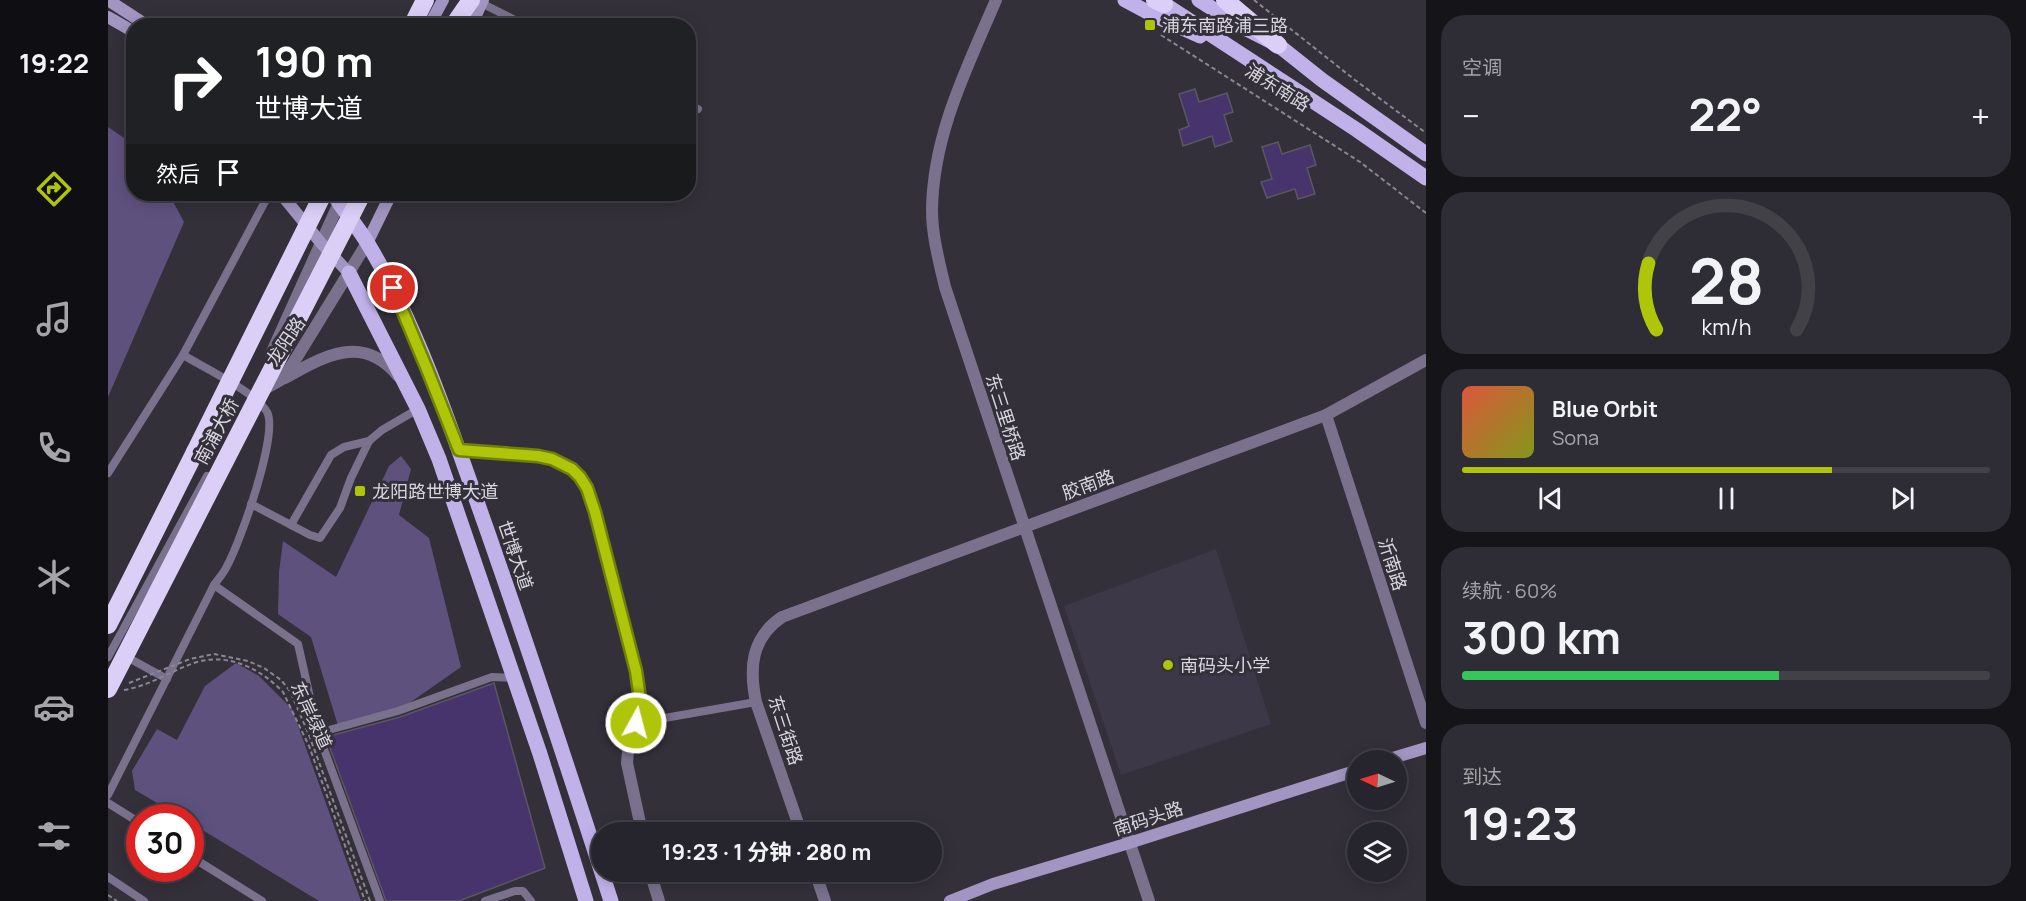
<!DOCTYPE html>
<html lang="zh">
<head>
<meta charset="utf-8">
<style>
	:root { --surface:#26242c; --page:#2e2c34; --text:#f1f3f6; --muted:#a4a4a9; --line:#424148; --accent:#aec509 }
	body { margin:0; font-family:Manrope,"Noto Sans SC",sans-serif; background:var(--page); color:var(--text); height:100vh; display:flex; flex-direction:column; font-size:22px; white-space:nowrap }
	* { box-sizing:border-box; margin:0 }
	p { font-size:20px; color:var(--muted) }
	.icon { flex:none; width:33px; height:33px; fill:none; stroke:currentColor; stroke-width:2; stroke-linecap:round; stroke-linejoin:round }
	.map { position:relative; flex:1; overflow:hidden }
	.details { display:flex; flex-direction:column; gap:15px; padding:15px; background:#151418; width:600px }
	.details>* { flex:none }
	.hud { position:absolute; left:18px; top:18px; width:570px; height:183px; border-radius:24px; box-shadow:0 3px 15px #0003,0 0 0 2px var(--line); background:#202124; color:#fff; overflow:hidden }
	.needle { width:39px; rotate:274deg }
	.buttons { position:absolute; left:1239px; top:750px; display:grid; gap:12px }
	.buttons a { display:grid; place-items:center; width:60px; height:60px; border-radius:50%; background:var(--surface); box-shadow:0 3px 15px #0003,0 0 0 2px var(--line); font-size:30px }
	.speed { position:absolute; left:18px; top:804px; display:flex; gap:12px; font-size:30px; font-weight:700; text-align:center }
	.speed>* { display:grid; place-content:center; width:78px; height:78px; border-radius:50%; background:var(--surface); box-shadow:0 3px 15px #0003,0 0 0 2px var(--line); line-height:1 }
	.speed .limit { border:9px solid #d22; background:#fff; color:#111 }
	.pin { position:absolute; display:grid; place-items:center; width:51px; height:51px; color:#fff; margin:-26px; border:3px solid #fff; border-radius:50%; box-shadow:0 2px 6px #0007 }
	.me { position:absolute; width:66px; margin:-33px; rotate:7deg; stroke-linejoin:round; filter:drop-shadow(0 0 4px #0008) }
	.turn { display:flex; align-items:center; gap:21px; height:126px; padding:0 30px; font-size:27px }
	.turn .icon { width:78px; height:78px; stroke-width:2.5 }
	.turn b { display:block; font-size:42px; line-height:51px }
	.then { display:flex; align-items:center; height:57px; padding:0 30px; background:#0003; gap:12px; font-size:22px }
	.big { font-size:45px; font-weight:700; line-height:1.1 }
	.details .widget { flex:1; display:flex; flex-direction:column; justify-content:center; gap:9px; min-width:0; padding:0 21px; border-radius:24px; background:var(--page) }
	.details .dial { align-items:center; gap:0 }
	.dial svg { height:156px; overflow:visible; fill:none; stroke:var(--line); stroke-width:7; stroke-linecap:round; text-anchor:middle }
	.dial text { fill:var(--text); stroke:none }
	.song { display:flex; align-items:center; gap:18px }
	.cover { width:72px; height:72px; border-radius:9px; background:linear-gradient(135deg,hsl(10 70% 55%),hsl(70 70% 35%)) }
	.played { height:6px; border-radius:3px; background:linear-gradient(90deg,var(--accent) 70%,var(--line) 70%) }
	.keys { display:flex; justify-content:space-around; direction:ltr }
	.heat { display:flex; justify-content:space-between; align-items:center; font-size:33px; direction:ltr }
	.charge { height:9px; border-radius:4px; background:linear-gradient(90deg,#34c759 60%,var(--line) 0) }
	.trip { position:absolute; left:483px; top:822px; width:351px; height:60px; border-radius:30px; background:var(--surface); box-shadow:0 3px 15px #0003,0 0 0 2px var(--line); font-weight:700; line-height:60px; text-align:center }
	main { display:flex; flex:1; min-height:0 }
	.tab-bar { display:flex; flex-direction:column; width:108px; justify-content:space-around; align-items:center; background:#0f0e12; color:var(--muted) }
	.tab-bar .icon { width:42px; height:42px }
	.tab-bar .active { color:var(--accent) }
	.tab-bar b { font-size:27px; color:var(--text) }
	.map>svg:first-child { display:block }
	.built { fill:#3c3848 }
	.green { fill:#5f517e }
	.building { fill:#48346d; stroke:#5a5762; stroke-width:1.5 }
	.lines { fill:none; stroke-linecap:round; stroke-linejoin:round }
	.path { stroke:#89878f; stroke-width:2; stroke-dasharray:4.5 3; stroke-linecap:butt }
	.lane { stroke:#7a728d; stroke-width:8 }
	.street { stroke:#7a728d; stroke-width:12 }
	.secondary { stroke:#a295c1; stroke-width:12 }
	.primary { stroke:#c1b1e9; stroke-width:15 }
	.highway { stroke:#dbcff8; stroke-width:18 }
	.path-bridge { stroke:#89878f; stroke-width:2; stroke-dasharray:4.5 3; stroke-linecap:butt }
	.highway-bridge { stroke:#dbcff8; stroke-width:18 }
	.route-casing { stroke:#718006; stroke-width:15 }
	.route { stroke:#aec509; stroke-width:10 }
	.poi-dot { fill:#aec509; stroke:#33303a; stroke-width:2 }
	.labels { text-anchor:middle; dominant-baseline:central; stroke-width:6; stroke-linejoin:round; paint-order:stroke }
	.poi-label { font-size:18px; fill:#d9d7de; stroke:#33303a; text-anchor:start }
	.street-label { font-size:18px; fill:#d9d7de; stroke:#33303a }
</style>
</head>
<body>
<main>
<nav class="tab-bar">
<b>19:22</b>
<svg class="icon active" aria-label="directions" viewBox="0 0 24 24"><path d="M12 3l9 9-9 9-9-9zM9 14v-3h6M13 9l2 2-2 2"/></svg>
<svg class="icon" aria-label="music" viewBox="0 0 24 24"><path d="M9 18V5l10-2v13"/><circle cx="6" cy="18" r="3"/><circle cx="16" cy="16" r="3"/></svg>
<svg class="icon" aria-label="phone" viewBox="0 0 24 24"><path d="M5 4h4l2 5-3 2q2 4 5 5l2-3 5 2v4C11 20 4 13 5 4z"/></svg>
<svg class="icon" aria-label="climate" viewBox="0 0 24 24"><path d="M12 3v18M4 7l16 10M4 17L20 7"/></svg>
<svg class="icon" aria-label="car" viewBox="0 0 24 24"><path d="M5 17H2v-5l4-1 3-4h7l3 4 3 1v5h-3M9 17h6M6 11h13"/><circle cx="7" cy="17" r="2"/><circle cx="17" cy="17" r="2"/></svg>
<svg class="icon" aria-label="filters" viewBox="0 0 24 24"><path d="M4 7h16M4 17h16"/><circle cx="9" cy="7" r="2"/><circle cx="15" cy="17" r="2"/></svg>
</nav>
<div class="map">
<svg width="1318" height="901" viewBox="0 0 1318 901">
	<rect width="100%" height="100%" fill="#33303a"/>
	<polygon class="built" points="1108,549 1163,724 1013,775 956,606"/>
	<g class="green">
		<polygon points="0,127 25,144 26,194 61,194 76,222 0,397"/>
		<polygon points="293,456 303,469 291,515 321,538 353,667 290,711 231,729 203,637 170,614 171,572 175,541 228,577 281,466"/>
		<polygon points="128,663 151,676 184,709 253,901 211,901 83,823 82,818 73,817 27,790 24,771 49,729 69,740 97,686"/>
	</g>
	<g class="building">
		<polygon points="1087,89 1091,102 1119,93 1125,112 1116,115 1124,141 1107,147 1104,136 1075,146 1071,130 1081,126 1071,94"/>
		<polygon points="1170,142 1174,154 1202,145 1208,165 1199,168 1207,194 1190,199 1187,189 1159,198 1153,182 1164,179 1154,147"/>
		<polygon points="386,683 437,868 351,901 278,901 218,737 292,717"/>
	</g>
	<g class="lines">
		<g class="path">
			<polyline points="1146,0 1247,80 1318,133"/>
			<polyline points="1053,35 1252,162 1318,213"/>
			<polyline points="0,895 9,901"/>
		</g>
		<g class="lane">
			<polyline points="373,3 419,26"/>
			<polyline points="580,104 590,109"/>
			<polyline points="0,473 75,355 161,194"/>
			<polyline points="143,504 202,535 212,538 232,508 243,478 261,441 274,430 310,409"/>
			<polyline points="183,525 223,455 236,447 261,441"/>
			<polyline points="106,585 190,644 210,733 272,901"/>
			<polyline points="17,656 59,679"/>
			<polyline points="0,657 99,476"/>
			<polyline points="528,723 648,702"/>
			<polyline points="210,733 290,711 384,677 406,678"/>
			<path d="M0 795 106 585C110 579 116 573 119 566 132 543 171 433 159 412 149 393 95 367 75 355"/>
			<polyline points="0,803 32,823"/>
			<polyline points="82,856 154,901"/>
			<polyline points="0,877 36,901"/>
			<polyline points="377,901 407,891 415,891 423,901"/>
		</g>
		<g class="street">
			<path d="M888 0C859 68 825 134 824 210 824 236 831 261 837 287L1041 901"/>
			<polyline points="163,354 231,203"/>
			<path d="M177 378C216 356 255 333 290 376"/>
			<polyline points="153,391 176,378 259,243"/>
			<polyline points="1218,415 1318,723"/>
			<polyline points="351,450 430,456 444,459 464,469 472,477 479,488 490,524 531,686 531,710 521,740 519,763 534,832"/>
			<path d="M693 832 648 702C641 668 643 638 674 617L1218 415 1318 360"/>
			<polyline points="542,872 551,901"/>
			<polyline points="707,872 717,901"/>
		</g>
		<g class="secondary">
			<polyline points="0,0 40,26"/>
			<polyline points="0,17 26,32"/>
			<polyline points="321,26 335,0"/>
			<polyline points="363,26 375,0"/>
			<polyline points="173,194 213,243 241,273"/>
			<polyline points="221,194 231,203 236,194"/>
			<polyline points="259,243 283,194"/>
			<polyline points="1278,760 1318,748"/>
			<polyline points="842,901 885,884 1021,843 1250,770"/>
		</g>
		<g class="primary">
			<polyline points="1017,0 1045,15 1092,36"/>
			<polyline points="1050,0 1249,130 1318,178"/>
			<polyline points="1091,0 1127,23 1170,45 1214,80 1318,154"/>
			<path d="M231 203C241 217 252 230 260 244 312 330 345 435 379 530 422 653 463 777 503 901"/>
			<polyline points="241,273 310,409 331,459 432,754 478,901"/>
		</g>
		<g class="highway">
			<polyline points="1047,0 1056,4"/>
			<polyline points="1117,0 1170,45"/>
			<polyline points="304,26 317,0"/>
			<polyline points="345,26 363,0"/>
			<polyline points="0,625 87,452"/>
		</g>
		<g class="path-bridge">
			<polyline points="21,683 82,659 106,654 140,661 156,668 173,680 182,691 201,735 262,901"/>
			<path d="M16 690C41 686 63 671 86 663 119 652 152 668 175 692L201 746 257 901"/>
		</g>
		<g class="highway-bridge">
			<polyline points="87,452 215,194"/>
			<polyline points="0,689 254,194"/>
		</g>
	</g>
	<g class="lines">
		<g class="route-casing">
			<polyline id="route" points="285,288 319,369 351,450 430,456 444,459 464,469 472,477 479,488 487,512 528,671 532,699 528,723"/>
		</g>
		<use href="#route" class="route"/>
	</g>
	<g class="poi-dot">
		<rect x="1036" y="19" width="12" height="12" rx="3"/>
		<rect x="246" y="485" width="12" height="12" rx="3"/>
		<circle cx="1060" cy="665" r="6"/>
	</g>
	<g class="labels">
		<g class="poi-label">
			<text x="1054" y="25">浦东南路浦三路</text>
			<text x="264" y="491">龙阳路世博大道</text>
			<text x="1072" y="665">南码头小学</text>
		</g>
		<g class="street-label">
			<text transform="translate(1170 87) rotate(32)">浦东南路</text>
			<text transform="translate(177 341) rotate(-56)">龙阳路</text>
			<text transform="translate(898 417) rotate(72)">东三里桥路</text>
			<text transform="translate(108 431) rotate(-62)">南浦大桥</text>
			<text transform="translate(980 484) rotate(-20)">胶南路</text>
			<text transform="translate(408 555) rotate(71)">世博大道</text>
			<text transform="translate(1285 564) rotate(72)">沂南路</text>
			<text transform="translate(204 715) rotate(65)">东岸绿道</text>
			<text transform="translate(678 730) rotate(72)">东三街路</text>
			<text transform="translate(1040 818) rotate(-18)">南码头路</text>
		</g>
	</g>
</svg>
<div class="buttons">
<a><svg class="needle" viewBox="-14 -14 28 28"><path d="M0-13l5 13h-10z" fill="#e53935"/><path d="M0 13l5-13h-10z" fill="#a4a4a9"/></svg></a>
<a><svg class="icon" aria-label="layers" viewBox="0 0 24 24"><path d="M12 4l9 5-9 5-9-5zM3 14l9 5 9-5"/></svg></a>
</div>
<div class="speed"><div class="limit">30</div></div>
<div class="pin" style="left:285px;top:288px;background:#d93025"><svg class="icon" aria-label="arrive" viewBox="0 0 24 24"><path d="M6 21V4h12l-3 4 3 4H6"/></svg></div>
<svg class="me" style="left:528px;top:723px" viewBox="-20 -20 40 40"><circle r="17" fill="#aec509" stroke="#fff" stroke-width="3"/><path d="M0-11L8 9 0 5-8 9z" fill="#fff"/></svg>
<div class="trip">19:23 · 1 分钟 · 280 m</div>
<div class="hud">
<div class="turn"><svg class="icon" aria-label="right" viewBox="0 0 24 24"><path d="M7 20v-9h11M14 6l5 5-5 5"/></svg><div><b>190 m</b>世博大道</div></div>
<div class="then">然后<svg class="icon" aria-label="arrive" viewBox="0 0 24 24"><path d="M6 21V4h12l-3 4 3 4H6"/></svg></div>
</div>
</div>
<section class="details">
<div class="widget"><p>空调</p>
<div class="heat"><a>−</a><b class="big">22°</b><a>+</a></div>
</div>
<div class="widget dial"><svg viewBox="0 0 100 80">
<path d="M14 69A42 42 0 1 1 86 69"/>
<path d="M14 69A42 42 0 0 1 10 35" stroke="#aec509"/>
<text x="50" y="56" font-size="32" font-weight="700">28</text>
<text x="50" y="72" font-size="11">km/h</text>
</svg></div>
<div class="widget">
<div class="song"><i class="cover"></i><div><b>Blue Orbit</b><p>Sona</p></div></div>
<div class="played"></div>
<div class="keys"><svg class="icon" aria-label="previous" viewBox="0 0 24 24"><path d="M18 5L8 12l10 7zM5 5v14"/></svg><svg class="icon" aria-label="pause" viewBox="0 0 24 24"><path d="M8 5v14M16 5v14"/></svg><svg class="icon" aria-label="next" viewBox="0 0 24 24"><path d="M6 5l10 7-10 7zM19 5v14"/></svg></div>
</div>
<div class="widget"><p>续航 · 60%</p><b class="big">300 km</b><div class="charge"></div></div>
<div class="widget"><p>到达</p><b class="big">19:23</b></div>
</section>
</main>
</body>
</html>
